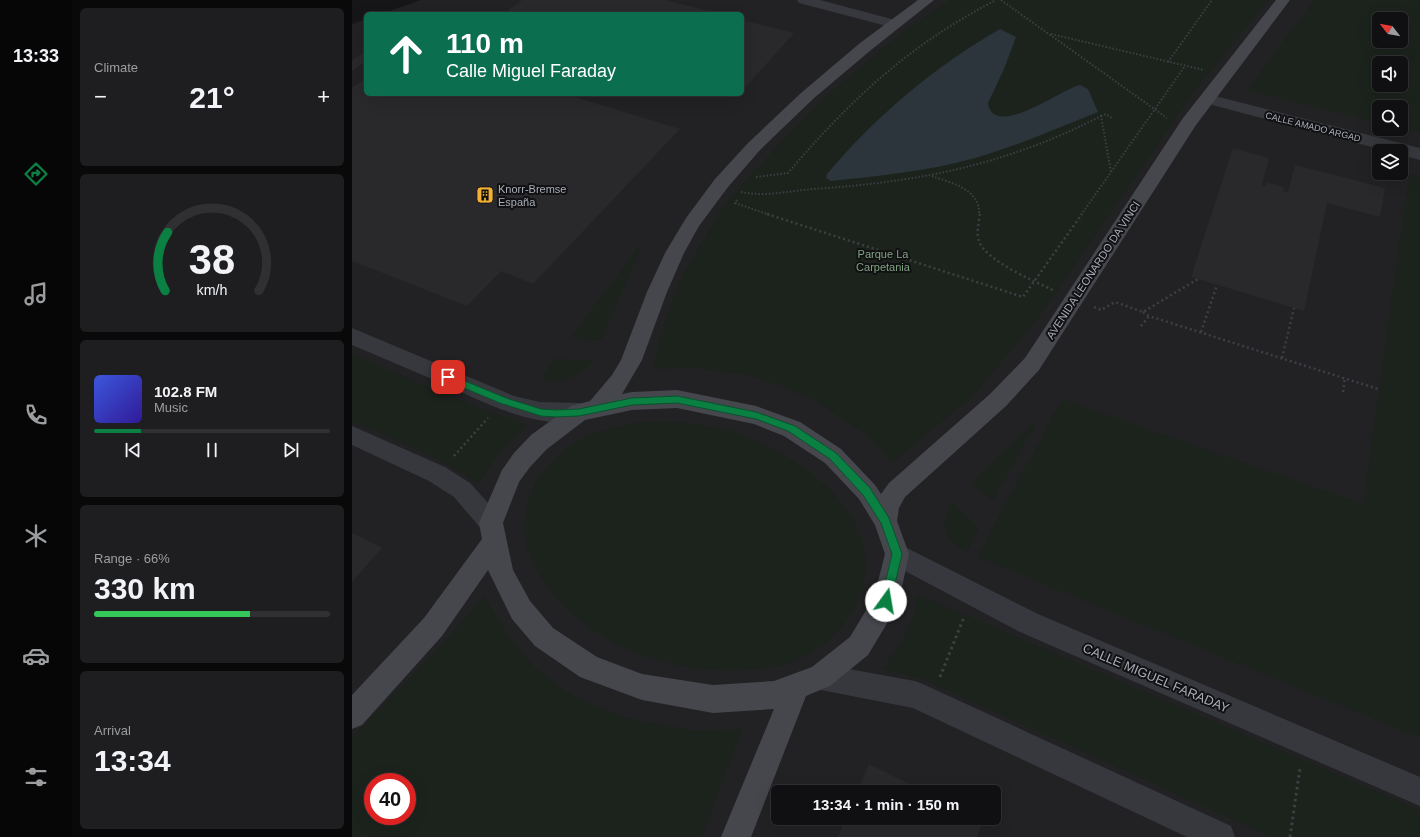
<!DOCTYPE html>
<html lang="en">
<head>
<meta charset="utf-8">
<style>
	:root { --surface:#101012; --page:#1e1e20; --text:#f1f3f6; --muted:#9c9d9f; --line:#303032; --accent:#0b8043 }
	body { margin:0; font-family:Helvetica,sans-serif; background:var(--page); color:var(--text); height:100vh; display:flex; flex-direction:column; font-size:15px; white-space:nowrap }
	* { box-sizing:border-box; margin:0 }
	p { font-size:13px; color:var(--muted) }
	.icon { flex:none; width:22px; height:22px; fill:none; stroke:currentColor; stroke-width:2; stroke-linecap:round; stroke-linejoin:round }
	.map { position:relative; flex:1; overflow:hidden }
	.sheet { display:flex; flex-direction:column; gap:8px; padding:8px; background:#09090a; width:280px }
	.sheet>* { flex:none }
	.hud { position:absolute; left:12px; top:12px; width:380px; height:84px; border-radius:6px; box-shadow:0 4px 16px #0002,0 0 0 1px var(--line); background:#0b6e4f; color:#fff; overflow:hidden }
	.needle { width:26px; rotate:301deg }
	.tools { position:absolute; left:1020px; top:12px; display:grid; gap:8px }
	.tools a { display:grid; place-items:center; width:36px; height:36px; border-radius:6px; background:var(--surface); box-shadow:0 4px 16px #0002,0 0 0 1px var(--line); font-size:20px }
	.speed { position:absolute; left:12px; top:773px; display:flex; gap:8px; font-size:20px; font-weight:700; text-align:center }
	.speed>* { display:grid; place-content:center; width:52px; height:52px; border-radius:50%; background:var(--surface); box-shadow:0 4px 16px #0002,0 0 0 1px var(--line); line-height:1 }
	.speed .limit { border:6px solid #d22; background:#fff; color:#111 }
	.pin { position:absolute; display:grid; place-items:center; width:34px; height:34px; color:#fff; margin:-17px; border-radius:8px; box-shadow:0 2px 6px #0006 }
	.me { position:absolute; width:44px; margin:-22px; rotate:13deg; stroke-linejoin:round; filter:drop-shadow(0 0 3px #0008) }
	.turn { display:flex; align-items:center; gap:14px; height:84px; padding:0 16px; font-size:18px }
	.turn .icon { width:52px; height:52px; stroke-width:2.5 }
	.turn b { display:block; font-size:28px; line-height:34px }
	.big { font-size:30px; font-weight:800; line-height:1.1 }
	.sheet .widget { flex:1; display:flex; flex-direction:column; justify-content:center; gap:6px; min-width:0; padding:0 14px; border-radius:6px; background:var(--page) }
	.sheet .dial { align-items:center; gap:0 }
	.dial svg { height:104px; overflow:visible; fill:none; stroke:var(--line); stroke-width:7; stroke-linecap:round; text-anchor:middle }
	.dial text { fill:var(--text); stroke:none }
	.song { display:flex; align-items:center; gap:12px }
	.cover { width:48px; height:48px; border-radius:6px; background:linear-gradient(135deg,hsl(230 70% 55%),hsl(250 70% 35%)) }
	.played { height:4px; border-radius:2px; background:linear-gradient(90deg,var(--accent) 20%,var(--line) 20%) }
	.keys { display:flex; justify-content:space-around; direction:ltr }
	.heat { display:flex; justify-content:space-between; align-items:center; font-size:22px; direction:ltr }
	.charge { height:6px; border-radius:3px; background:linear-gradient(90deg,#34c759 66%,var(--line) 0) }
	.trip { position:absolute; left:419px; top:785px; width:230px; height:40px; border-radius:6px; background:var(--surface); box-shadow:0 4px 16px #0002,0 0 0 1px var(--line); font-weight:800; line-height:40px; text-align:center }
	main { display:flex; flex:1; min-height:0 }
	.tabs { display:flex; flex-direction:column; width:72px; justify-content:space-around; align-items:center; background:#060607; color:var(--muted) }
	.tabs .icon { width:28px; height:28px }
	.tabs .on { color:var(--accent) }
	.tabs b { font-size:18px; color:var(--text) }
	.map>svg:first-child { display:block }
	.built { fill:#222225; fill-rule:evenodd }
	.green { fill:#1c231d; fill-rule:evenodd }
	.water { fill:#2c353c }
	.building { fill:#29292c }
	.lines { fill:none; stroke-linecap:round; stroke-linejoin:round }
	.path-far2 { stroke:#3d3f44; stroke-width:2; stroke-dasharray:1.5 2; stroke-linecap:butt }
	.path-far1 { stroke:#3d3f44; stroke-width:2.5; stroke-dasharray:2 3; stroke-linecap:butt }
	.path { stroke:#3d3f44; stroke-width:3; stroke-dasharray:2.5 3.5; stroke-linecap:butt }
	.street { fill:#37383d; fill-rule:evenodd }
	.secondary { fill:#45474d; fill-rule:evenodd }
	.route { fill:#0b8043; stroke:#07532c }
	.labels { text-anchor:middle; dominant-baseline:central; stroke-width:4; stroke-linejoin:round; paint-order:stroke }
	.far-street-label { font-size:9px; fill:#a8adb8; stroke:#111113 }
	.poi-label { font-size:11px; fill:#a8adb8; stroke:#111113; text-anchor:start }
	.park-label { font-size:11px; fill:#7fa381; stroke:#111113 }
	.street-label { font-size:11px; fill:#a8adb8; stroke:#111113 }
	.near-street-label { font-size:13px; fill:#a8adb8; stroke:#111113 }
</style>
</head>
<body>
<main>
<nav class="tabs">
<b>13:33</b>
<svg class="icon on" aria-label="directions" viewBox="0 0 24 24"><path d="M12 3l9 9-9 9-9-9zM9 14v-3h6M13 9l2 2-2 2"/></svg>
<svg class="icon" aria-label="music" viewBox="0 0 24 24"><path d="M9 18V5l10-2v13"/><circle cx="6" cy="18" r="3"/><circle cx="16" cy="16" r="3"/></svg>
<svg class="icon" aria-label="phone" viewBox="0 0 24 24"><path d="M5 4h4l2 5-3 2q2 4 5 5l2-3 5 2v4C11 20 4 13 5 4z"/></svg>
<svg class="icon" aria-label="climate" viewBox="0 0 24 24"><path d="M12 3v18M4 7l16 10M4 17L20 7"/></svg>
<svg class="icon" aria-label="car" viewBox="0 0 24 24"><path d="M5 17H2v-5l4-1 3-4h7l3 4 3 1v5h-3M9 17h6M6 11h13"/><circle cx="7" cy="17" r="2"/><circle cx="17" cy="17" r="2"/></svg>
<svg class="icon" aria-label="filters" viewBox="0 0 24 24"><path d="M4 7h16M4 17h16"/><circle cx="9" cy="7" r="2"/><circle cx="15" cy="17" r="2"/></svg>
</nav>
<section class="sheet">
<div class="widget"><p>Climate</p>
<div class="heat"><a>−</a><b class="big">21°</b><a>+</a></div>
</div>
<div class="widget dial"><svg viewBox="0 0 100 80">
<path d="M14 69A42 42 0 1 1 86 69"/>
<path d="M14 69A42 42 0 0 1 16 24" stroke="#0b8043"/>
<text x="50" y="56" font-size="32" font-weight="700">38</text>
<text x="50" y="72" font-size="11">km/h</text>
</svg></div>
<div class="widget">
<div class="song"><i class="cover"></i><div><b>102.8 FM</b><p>Music</p></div></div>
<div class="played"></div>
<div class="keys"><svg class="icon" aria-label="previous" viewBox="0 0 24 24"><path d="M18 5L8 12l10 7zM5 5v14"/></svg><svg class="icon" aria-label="pause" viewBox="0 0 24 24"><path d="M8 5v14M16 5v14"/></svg><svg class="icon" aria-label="next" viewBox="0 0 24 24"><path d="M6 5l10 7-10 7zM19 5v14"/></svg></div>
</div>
<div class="widget"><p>Range · 66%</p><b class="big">330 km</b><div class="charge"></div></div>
<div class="widget"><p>Arrival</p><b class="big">13:34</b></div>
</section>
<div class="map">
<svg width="1068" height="837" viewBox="0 0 1068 837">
	<rect width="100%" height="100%" fill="#161618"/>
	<path class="built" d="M69 0H1068V837H0V24L14 19V94H390V14H29ZM1027 19H1049V41H1027ZM1027 63H1049V85H1027ZM1027 107H1049V129H1027ZM1027 151H1049V173H1027ZM21 782H55V816H21ZM426 792H642V818H426Z"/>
	<g class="green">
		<polygon points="598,0 917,0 844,89 688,316 621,396 541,462 513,434 458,398 405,377 347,368 301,369 308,334 330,276 369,210 384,191 449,121 495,78 557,27"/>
		<path d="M962 0H1068V133L1049 128V107H1027V123L895 90ZM1027 19H1049V41H1027ZM1027 63H1049V85H1027Z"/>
		<polygon points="1057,174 1068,177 1068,738 625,557 710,399 1011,504"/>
		<polygon points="286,248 289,249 249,340 217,339"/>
		<path d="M0 354 118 404 176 425 145 456 126 484C88 457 42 440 0 421Z"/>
		<path d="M202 359 242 360C228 378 212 384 189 379Z"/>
		<path d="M291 422C319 422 347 422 375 430 445 450 546 521 504 605 492 629 469 652 443 661 401 675 351 673 309 661 290 656 269 648 253 638 211 613 163 564 174 511 178 492 185 476 199 462 224 436 256 426 291 422Z"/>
		<polygon points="681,423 683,424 641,502 619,483"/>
		<path d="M599 501 627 528 615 552C587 538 590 526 599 501Z"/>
		<polygon points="565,594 1068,810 1068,837 919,837 570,679 530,669 550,640 562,617"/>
		<path d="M132 596 156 635 183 668 221 696 275 718 339 730 390 729 350 837H0V737L94 640ZM21 782H55V816H21Z"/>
	</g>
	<path class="water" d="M648 29 664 37 652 69 636 103C641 141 713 87 728 85L736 89 746 112C705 128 665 146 623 158 577 171 526 176 479 181L474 178 475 174C524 116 582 67 648 29Z"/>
	<g class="building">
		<polygon points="170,0 313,0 365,13 151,14"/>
		<polygon points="390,20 442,33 393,88 390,88"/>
		<polygon points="14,51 14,61 0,71 0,60"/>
		<polygon points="14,78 14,94 213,94 328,129 181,284 149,271 115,306 0,261 0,88"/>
		<polygon points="881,148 917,158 910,185 914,186 915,182 932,187 931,191 936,192 943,165 1033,188 1028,217 975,203 952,311 839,277"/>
		<polygon points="0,533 30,548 0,582"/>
		<polygon points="517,764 574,792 505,792"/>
		<polygon points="494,818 626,818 631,820 625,837 486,837"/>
	</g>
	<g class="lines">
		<g class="path-far2">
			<polyline points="649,0 815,118"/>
			<polyline points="699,34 852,70"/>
			<polyline points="816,62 860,0"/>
			<polyline points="749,116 754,114 761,119"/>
			<path d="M580 176C599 183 629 189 627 215"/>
			<path d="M404 177 436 173C499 99 557 45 644 0"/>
			<path d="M389 192C413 197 437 191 461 189 567 182 654 165 749 116L759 172"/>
			<polyline points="385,200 383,203 418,215"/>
			<polyline points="729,215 833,66"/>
		</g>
		<g class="path-far1">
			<polyline points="415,214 671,297 730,214"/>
			<path d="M628 214C627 221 624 234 627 241 634 261 682 281 701 290"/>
			<polyline points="742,307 749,310 763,302 791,312 846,279"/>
			<polyline points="791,312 797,316 1026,389"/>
			<polyline points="789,326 797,316"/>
			<polyline points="849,332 865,285"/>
			<polyline points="930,358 942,308"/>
			<polyline points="991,392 993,378"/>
			<polyline points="102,456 136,418"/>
		</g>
		<g class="path">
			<polyline points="588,677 612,617"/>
			<polyline points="938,837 948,768"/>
		</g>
		<g class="street">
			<polygon points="445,0 468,0 547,21 549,24 547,27 542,28 447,3"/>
			<polygon points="855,94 1068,148 1068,160 1049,155 1049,151 1035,151 849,102 847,99 849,96"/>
			<path d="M0 328 162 396 188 402 227 403 235 406 238 412 235 418C189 434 128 400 87 382 58 370 29 357 0 345Z"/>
			<polygon points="0,426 93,467 118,483 147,515 151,523 147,531 139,534 131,531 102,497 77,481 0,445"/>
			<polygon points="545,543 686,614 1068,777 1068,806 668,632 536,562 533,554 536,546"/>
			<polygon points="469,664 563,681 573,685 879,826 883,837 835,837 561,708 469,690 460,686 456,677 460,668"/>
		</g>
		<path class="secondary" d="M566 0H582L519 50 461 99 408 150 376 187 347 226 332 253 315 292 290 360 270 394 280 392 325 390 404 406 448 422 489 449 523 485 529 494 537 483 638 394 673 358 831 118 924 0H938L844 125 687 370 654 406 553 497 547 508 545 521 557 554 547 601 543 610 516 655 478 686 454 696 399 837H369L422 709 361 713 290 700 228 677 183 646 160 619 136 570 90 636 10 725 0 729V695L72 618 130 539 127 523 150 470 162 453 179 435 219 406 238 401 260 375 269 360 295 292 313 253 334 218 363 179 396 143 449 93 508 43ZM325 408 402 424 432 436 473 463 507 499 523 525 533 554 522 597 498 637 460 667 422 681 361 685 290 674 245 657 201 628 178 601 161 570 151 523 167 482 178 467 195 449 233 420 280 410Z"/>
	</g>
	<polygon class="route" points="96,374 154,398 189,409 204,410 227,409 280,398 325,396 404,412 443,426 484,453 518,488 537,518 550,554 538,605 534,606 530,605 529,601 540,554 529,523 511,495 478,459 436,431 404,419 325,403 280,405 227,416 204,417 189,416 148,403 93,380 92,377 93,375"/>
	<defs>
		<g id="building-square" transform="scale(0.9)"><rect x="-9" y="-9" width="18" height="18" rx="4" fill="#f2b134" stroke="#111113"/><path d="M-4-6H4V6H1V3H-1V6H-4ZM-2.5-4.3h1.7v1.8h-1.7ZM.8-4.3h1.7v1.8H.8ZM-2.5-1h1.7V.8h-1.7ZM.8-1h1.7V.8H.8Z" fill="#111"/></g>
	</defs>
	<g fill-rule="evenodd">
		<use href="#building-square" x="133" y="195"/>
	</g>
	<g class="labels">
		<g class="far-street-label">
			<text transform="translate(961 127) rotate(14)">CALLE AMADO ARGAD</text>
		</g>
		<g class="poi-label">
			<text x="146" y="189">Knorr-Bremse<tspan x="146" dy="13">España</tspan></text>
		</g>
		<g class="park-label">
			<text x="531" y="254">Parque La<tspan x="531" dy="13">Carpetania</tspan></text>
		</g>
		<g class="street-label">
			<text transform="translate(741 270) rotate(-57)">AVENIDA LEONARDO DA VINCI</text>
		</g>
		<g class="near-street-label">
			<text transform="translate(804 678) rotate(23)">CALLE MIGUEL FARADAY</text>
		</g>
	</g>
</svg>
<div class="tools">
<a><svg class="needle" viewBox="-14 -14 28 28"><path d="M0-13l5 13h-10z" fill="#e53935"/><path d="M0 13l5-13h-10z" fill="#9c9d9f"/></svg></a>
<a><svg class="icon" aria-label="sound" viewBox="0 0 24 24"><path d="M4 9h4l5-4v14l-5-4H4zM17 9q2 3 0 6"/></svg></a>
<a><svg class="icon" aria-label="search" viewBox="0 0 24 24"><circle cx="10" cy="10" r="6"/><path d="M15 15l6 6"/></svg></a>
<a><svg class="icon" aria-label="layers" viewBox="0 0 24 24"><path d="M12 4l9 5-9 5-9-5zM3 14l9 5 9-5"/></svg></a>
</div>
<div class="speed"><div class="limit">40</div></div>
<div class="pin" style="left:96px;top:377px;background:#d93025"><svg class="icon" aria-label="arrive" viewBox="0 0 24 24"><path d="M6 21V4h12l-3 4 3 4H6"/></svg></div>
<svg class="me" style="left:534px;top:601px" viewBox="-20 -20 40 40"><circle r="19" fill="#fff"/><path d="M0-13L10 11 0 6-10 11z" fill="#0b8043"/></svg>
<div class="trip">13:34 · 1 min · 150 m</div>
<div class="hud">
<div class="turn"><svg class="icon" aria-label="ahead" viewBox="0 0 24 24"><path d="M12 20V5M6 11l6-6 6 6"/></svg><div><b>110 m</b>Calle Miguel Faraday</div></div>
</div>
</div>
</main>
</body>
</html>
